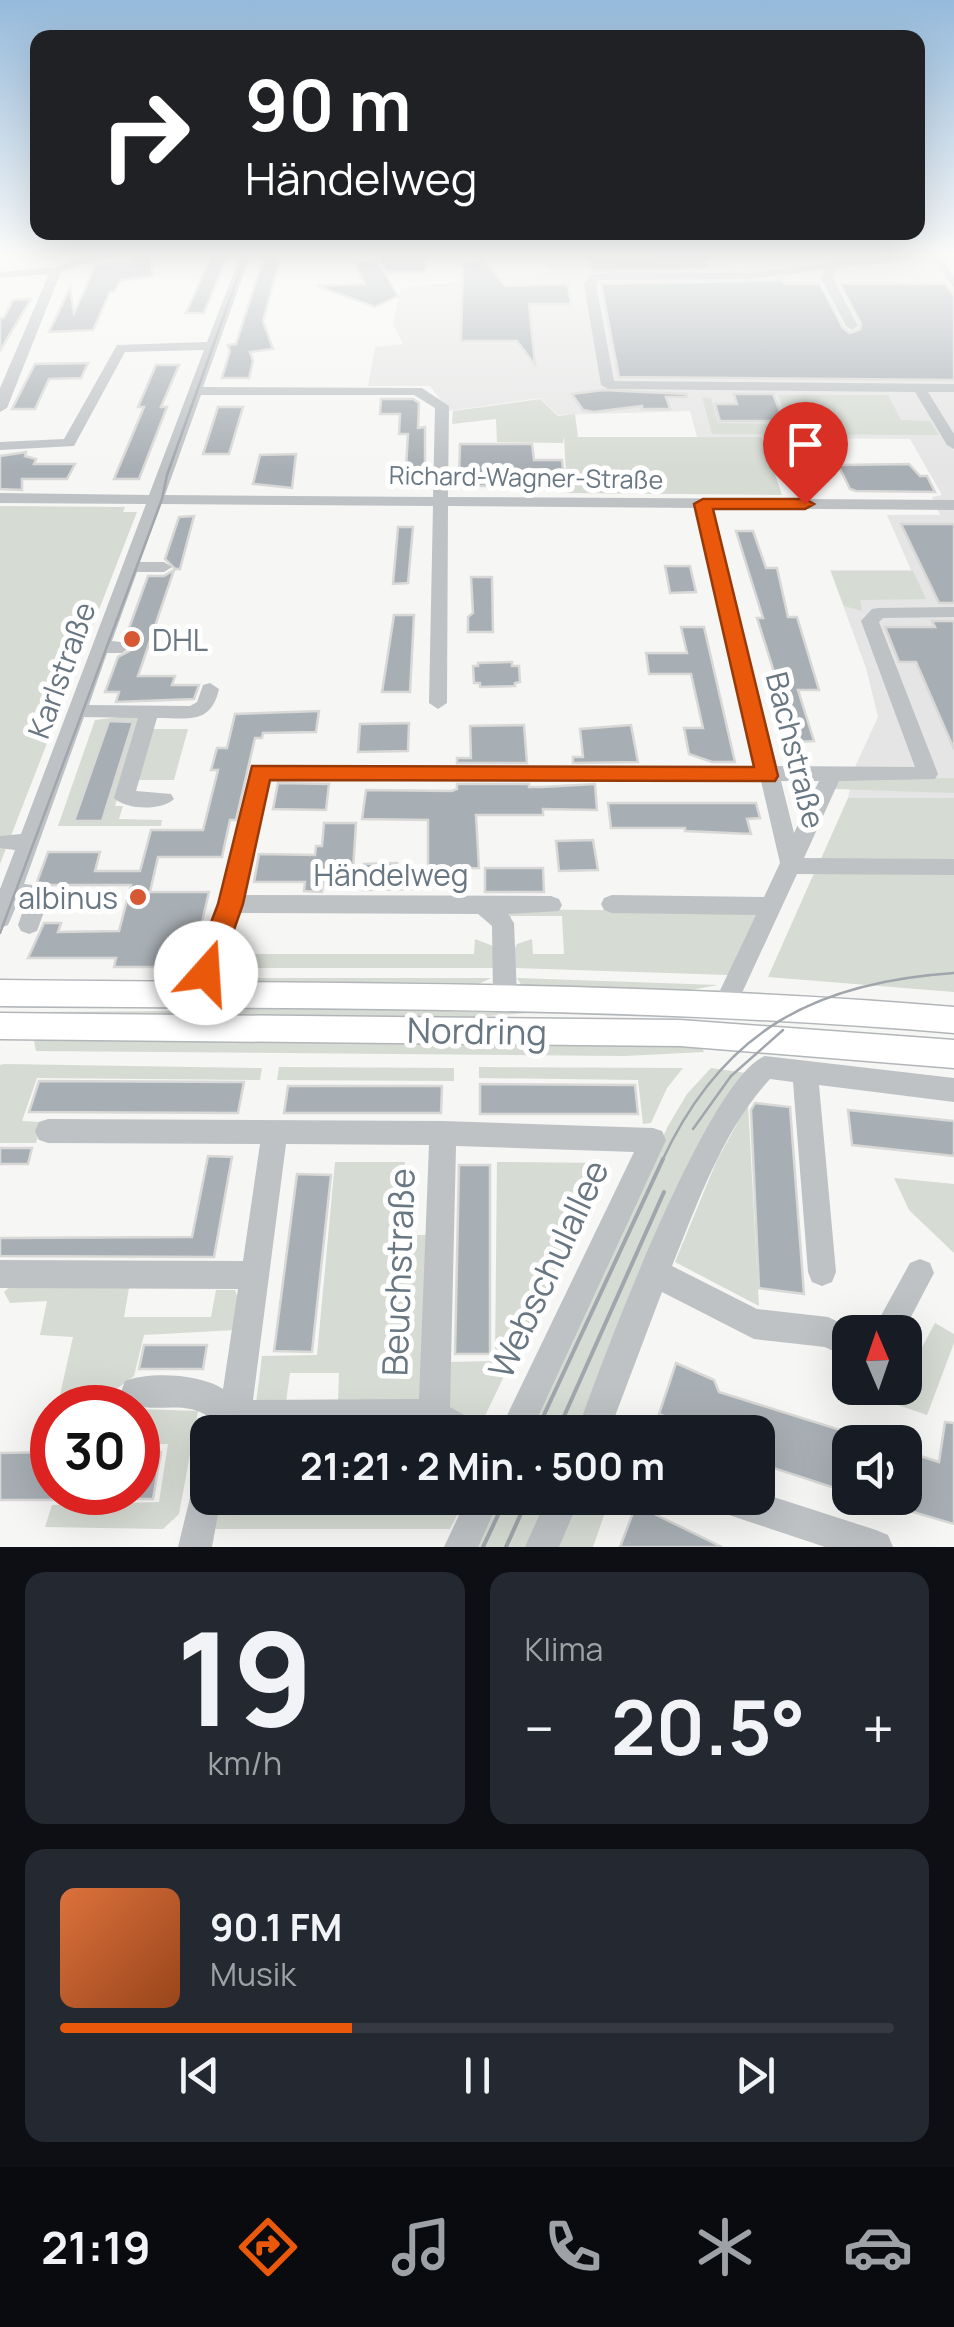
<!DOCTYPE html>
<html lang="de">
<head>
<meta charset="utf-8">
<style>
	:root { --surface:#171b24; --page:#242831; --text:#f1f3f6; --muted:#9ea1a6; --line:#363941; --accent:#ea580c }
	body { margin:0; font-family:Manrope,sans-serif; background:var(--page); color:var(--text); height:100vh; display:flex; flex-direction:column; font-size:38px; white-space:nowrap }
	* { box-sizing:border-box; margin:0 }
	p { font-size:32px; color:var(--muted) }
	.icon { flex:none; width:55px; height:55px; fill:none; stroke:currentColor; stroke-width:2; stroke-linecap:round; stroke-linejoin:round }
	.map { position:relative; height:1547px; overflow:hidden }
	.side { display:flex; flex-direction:column; gap:25px; padding:25px; background:#0d0f14; flex:1 }
	.side>* { flex:none }
	.top-card { position:absolute; left:30px; top:30px; width:895px; height:210px; border-radius:20px; box-shadow:0 10px 40px #0002; background:#202124; color:#fff; overflow:hidden }
	.needle { width:65px; rotate:358deg }
	.tools { position:absolute; left:832px; top:1315px; display:grid; gap:20px }
	.tools a { display:grid; place-items:center; width:90px; height:90px; border-radius:20px; background:var(--surface); box-shadow:0 10px 40px #0002; font-size:50px }
	.speed { position:absolute; left:30px; top:1385px; display:flex; gap:20px; font-size:50px; font-weight:700; text-align:center }
	.speed>* { display:grid; place-content:center; width:130px; height:130px; border-radius:50%; background:var(--surface); box-shadow:0 10px 40px #0002; line-height:1 }
	.speed .limit { border:15px solid #d22; background:#fff; color:#111 }
	.pin { position:absolute; display:grid; place-items:center; width:85px; height:85px; color:#fff; margin:-102px -42px; border-radius:50% 50% 50% 0; rotate:-45deg; box-shadow:0 0 10px #0007 }
	.pin .icon { rotate:45deg }
	.me { position:absolute; width:110px; margin:-55px; rotate:19deg; stroke-linejoin:round; filter:drop-shadow(0 0 8px #0008) }
	.turn { display:flex; align-items:center; gap:35px; height:210px; padding:0 50px; font-size:45px }
	.turn .icon { width:130px; height:130px; stroke-width:2.5 }
	.turn b { display:block; font-size:70px; line-height:85px }
	.big { font-size:75px; font-weight:700; line-height:1.1 }
	.side .card { flex:1; display:flex; flex-direction:column; justify-content:center; gap:15px; min-width:0; padding:0 35px; border-radius:20px; background:var(--page) }
	.side .dial { align-items:center; gap:0 }
	.dial b { font-size:130px; line-height:1 }
	.song { display:flex; align-items:center; gap:30px }
	.cover { width:120px; height:120px; border-radius:15px; background:linear-gradient(135deg,hsl(20 70% 55%),hsl(20 70% 35%)) }
	.played { height:10px; border-radius:5px; background:linear-gradient(90deg,var(--accent) 35%,var(--line) 35%) }
	.keys { display:flex; justify-content:space-around; direction:ltr }
	.heat { display:flex; justify-content:space-between; align-items:center; font-size:55px; direction:ltr }
	.side .tiles { flex:1; display:grid; gap:25px; grid-template-columns:1fr 1fr }
	.card:last-child { grid-column:span 2 }
	.trip { position:absolute; left:190px; top:1415px; width:585px; height:100px; border-radius:20px; background:var(--surface); box-shadow:0 10px 40px #0002; font-weight:700; line-height:100px; text-align:center }
	.tab-bar { display:flex; height:160px; justify-content:space-around; align-items:center; background:#090b0e; color:var(--muted) }
	.tab-bar .icon { width:70px; height:70px }
	.tab-bar .selected { color:var(--accent) }
	.tab-bar b { font-size:45px; color:var(--text) }
	.map>svg:first-child { display:block }
	.built { fill:#e4e5e4 }
	.green { fill:#d6dbd3 }
	.building { fill:#a8afb4; stroke:#d8d8d6; stroke-width:2.5 }
	.lines { fill:none; stroke-linecap:round; stroke-linejoin:round }
	.major-casing { stroke:#b2b6b9; stroke-width:3 }
	.minor { fill:#bec2c5; fill-rule:evenodd }
	.major { fill:#fff; fill-rule:evenodd }
	.tram-far1 { stroke:#a0a6ab; stroke-width:2.5 }
	.tram { stroke:#a0a6ab; stroke-width:4 }
	.route { fill:#ea580c; stroke:#983908; stroke-width:2.5 }
	.poi-dot { fill:#d75934; stroke:#fff; stroke-width:4 }
	.labels { text-anchor:middle; dominant-baseline:central; stroke-width:10; stroke-linejoin:round; paint-order:stroke }
	.far-street-label { font-size:25px; fill:#687782; stroke:#fff }
	.poi-label { font-size:30px; fill:#687782; stroke:#fff; text-anchor:start }
	.street-label { font-size:30px; fill:#687782; stroke:#fff }
	.near-street-label { font-size:35px; fill:#687782; stroke:#fff }
</style>
</head>
<body>
<div class="map">
<svg width="954" height="1547" viewBox="0 0 954 1547">
	<rect width="100%" height="100%" fill="#f6f6f4"/>
	<polygon class="built" points="721,254 739,267 884,254 954,254 954,968 848,798 854,769 878,717 866,668 830,570 911,570 887,515 940,515 932,497 942,495 910,439 697,437 690,411 558,415 540,398 449,411 430,386 368,386 375,347 403,344 393,324 401,288 548,272 546,256"/>
	<g class="green">
		<polygon points="778,395 888,395 901,420 930,421 939,435 712,434 702,397 711,398 718,423 788,424"/>
		<polygon points="540,399 558,416 575,414 578,437 762,437 782,495 567,493 564,436 563,443 497,442 496,419 452,424 453,411"/>
		<polygon points="0,506 125,507 123,512 137,512 0,864"/>
		<polygon points="831,571 913,571 926,599 860,600 862,611 844,606"/>
		<polygon points="128,716 142,719 115,806 123,806 119,819 162,820 161,826 58,826 95,720"/>
		<polygon points="148,729 188,729 174,780 134,780"/>
		<polygon points="954,778 954,793 834,789 838,779"/>
		<polygon points="848,798 954,798 954,861 820,861"/>
		<polygon points="815,871 954,874 954,992 768,977"/>
		<polygon points="500,909 758,912 728,975 515,968 514,950 517,944 532,939 533,954 564,954 562,916 511,916 511,926"/>
		<polygon points="475,939 493,946 494,968 218,968 226,945 243,940 241,954 474,954"/>
		<polygon points="217,978 491,978 477,985 222,984"/>
		<polygon points="517,978 718,985 690,990 522,986"/>
		<polygon points="242,1004 688,1016 539,1012 449,1019 40,1018 42,1012 168,1011"/>
		<polygon points="41,1038 701,1046 704,1052 624,1056 36,1051 34,1041"/>
		<polygon points="0,1065 5,1064 262,1068 260,1080 37,1078 22,1121 42,1122 36,1143 0,1143"/>
		<polygon points="279,1067 454,1068 454,1081 277,1080"/>
		<polygon points="479,1067 683,1068 667,1088 651,1123 643,1124 638,1080 479,1078"/>
		<polygon points="711,1068 746,1073 705,1143 579,1432 527,1432 668,1126 687,1094"/>
		<polygon points="748,1104 759,1306 675,1262 717,1160"/>
		<polygon points="335,1162 405,1162 402,1235 426,1235 429,1402 338,1402 339,1373 290,1373 286,1402 256,1403 262,1356 317,1355"/>
		<polygon points="497,1162 607,1163 480,1426 449,1410 449,1362 495,1361"/>
		<polygon points="894,1178 954,1184 954,1253 909,1210"/>
		<polygon points="16,1281 130,1282 124,1317 211,1317 216,1290 235,1290 239,1302 235,1330 144,1335 134,1376 92,1407 57,1408 73,1337 40,1335 47,1301 10,1303 4,1292"/>
		<polygon points="935,1323 954,1334 954,1343 927,1415 892,1403 901,1388 905,1388 905,1379"/>
		<polygon points="138,1409 198,1411 179,1514 163,1529 45,1527 52,1505 159,1502 168,1444 138,1444"/>
		<polygon points="213,1498 466,1498 450,1529 216,1529 210,1518"/>
		<polygon points="497,1498 551,1498 529,1547 474,1547"/>
		<polygon points="571,1498 610,1498 593,1547 552,1547"/>
	</g>
	<g class="building">
		<polygon points="149,254 153,276 121,280 114,292 110,292 93,330 49,332 70,288 74,313 96,264 133,263 131,255"/>
		<polygon points="212,254 228,254 204,313 186,313"/>
		<polygon points="375,254 426,254 425,272 386,272"/>
		<polygon points="659,254 703,254 709,269 591,271 589,257 660,257"/>
		<polygon points="264,256 281,256 263,321 273,349 250,352 253,361 249,378 222,378 230,351 228,345 236,344"/>
		<polygon points="377,259 398,296 375,307 317,286 365,284 354,262"/>
		<polygon points="484,260 505,286 568,284 571,304 529,304 535,365 517,341 461,341 463,263"/>
		<polygon points="781,280 786,284 820,284 843,328 850,333 860,329 861,324 840,284 945,284 954,295 954,380 619,377 601,284"/>
		<polygon points="31,299 4,344 0,351 0,318 4,318 13,300"/>
		<polygon points="88,363 81,378 49,379 35,409 12,409 35,364"/>
		<polygon points="156,365 179,365 161,407 167,407 139,479 114,479 144,407 138,407"/>
		<polygon points="603,390 686,394 687,397 666,397 670,409 642,409 642,406 594,412 583,410 572,394"/>
		<polygon points="734,394 773,394 784,421 720,421 715,404 737,404"/>
		<polygon points="381,399 413,399 419,403 418,428 425,427 425,485 405,485 408,434 399,434 400,414 380,414"/>
		<polygon points="218,407 243,407 229,454 203,454"/>
		<polygon points="460,444 532,444 534,460 562,460 565,489 526,490 525,476 486,477 487,486 465,486 465,477 459,477"/>
		<polygon points="26,452 25,456 36,459 34,464 75,464 67,479 22,479 22,490 0,489 0,456"/>
		<polygon points="296,454 292,488 253,484 260,455"/>
		<polygon points="909,464 920,476 927,476 935,492 856,491 850,489 838,465"/>
		<polygon points="194,516 180,569 175,569 165,559 179,517"/>
		<polygon points="901,524 954,524 954,603 939,603"/>
		<polygon points="398,527 413,527 408,583 393,584"/>
		<polygon points="736,531 753,531 766,568 777,568 788,617 797,617 819,690 798,690 814,741 796,742 757,618 763,618"/>
		<polygon points="665,566 690,566 696,592 670,593"/>
		<polygon points="174,570 138,676 175,676 172,685 199,685 194,699 116,702 119,692 105,692 118,657 135,648 125,639 148,576 164,576"/>
		<polygon points="471,577 492,577 493,632 468,632 468,617 473,613"/>
		<polygon points="394,615 414,615 410,692 382,692"/>
		<polygon points="932,621 954,621 954,749 916,662 899,662 885,627 935,627"/>
		<polygon points="681,627 704,627 735,762 712,762 689,754 684,728 703,728 691,674 649,674 646,653 687,653"/>
		<polygon points="512,662 512,666 519,666 520,682 515,683 515,686 480,687 480,683 474,683 473,666 478,666 478,663"/>
		<polygon points="319,711 316,732 263,733 262,738 255,738 236,820 230,820 222,857 158,857 150,892 209,892 202,922 210,922 194,967 114,967 116,958 28,958 44,923 61,923 58,932 119,931 131,885 51,885 37,882 48,852 100,852 95,871 140,871 151,830 203,830 218,770 211,770 217,748 227,748 235,714"/>
		<polygon points="109,721 133,722 102,821 74,821"/>
		<polygon points="409,723 408,751 358,752 360,724"/>
		<polygon points="524,725 527,763 457,763 457,758 471,758 470,726"/>
		<polygon points="631,725 638,762 573,763 573,757 583,757 580,729"/>
		<polygon points="278,783 329,784 326,810 273,809"/>
		<polygon points="457,784 529,784 529,787 542,787 595,784 597,810 543,809 543,815 476,815 479,868 428,869 428,820 362,819 366,790 452,791 457,789"/>
		<polygon points="608,803 756,803 760,818 747,819 751,834 685,831 685,828 611,828"/>
		<polygon points="324,823 356,823 353,871 325,872 322,892 304,891 305,882 254,882 259,854 315,855 316,846 322,846"/>
		<polygon points="593,840 598,870 559,871 556,841"/>
		<polygon points="397,863 397,871 422,871 422,889 363,890 364,864"/>
		<polygon points="485,868 543,868 544,892 485,892"/>
		<polygon points="39,1081 244,1082 238,1113 29,1112"/>
		<polygon points="480,1084 635,1085 638,1114 480,1114"/>
		<polygon points="288,1086 442,1086 441,1113 284,1113"/>
		<polygon points="755,1103 790,1107 804,1294 759,1288 751,1110"/>
		<polygon points="848,1110 954,1121 954,1156 852,1145"/>
		<polygon points="0,1148 32,1148 28,1164 0,1164"/>
		<polygon points="208,1156 232,1157 214,1257 0,1256 0,1238 192,1237"/>
		<polygon points="459,1165 490,1165 490,1354 455,1354"/>
		<polygon points="297,1174 331,1175 312,1352 274,1351"/>
		<polygon points="144,1345 207,1345 203,1369 139,1369"/>
		<polygon points="676,1363 714,1380 719,1392 850,1433 850,1493 758,1463 758,1432 679,1432 671,1429 673,1420 659,1414"/>
		<polygon points="945,1422 954,1423 954,1524 872,1500 905,1498 905,1451 939,1462"/>
		<polygon points="52,1452 52,1500 0,1500 0,1453"/>
		<polygon points="138,1452 161,1452 153,1499 138,1499"/>
		<polygon points="636,1505 722,1547 620,1547"/>
	</g>
	<g class="lines">
		<g class="major-casing">
			<g id="major">
				<path d="M0 980C318 984 636 980 954 1007V1033C636 1006 319 1009 0 1006Z"/>
				<polygon points="0,1013 680,1020 954,1040 954,1068 680,1046 0,1039"/>
			</g>
		</g>
		<g class="minor">
			<polygon points="98,254 114,254 61,272 7,408 0,412 0,388 49,274 0,278 0,272 55,267"/>
			<path d="M241 254H251L203 387 422 388 449 406 448 497 954 500V510L712 508 777 766 915 767 861 621 872 609 878 608 954 607V617L883 618 879 622 938 774 935 779 839 781 804 858 954 859V875L797 874 735 1008 727 1011 719 1008 715 1001 756 915 612 913 604 910 601 904 604 898 612 895 764 897 780 863 761 781 269 779 244 895 551 896 559 899 562 905 559 911 508 914 514 923 517 995 513 1002 505 1005 497 1002 493 995 492 926 478 914 239 913 209 1001 201 1004 193 1001 189 994 220 904 254 767 758 766 696 508 448 506 447 703 438 709 429 703 433 506 161 504 140 562H164L172 567 164 572H137L112 641 128 643 131 647 122 653H107L89 705 190 706 197 702 203 685 210 683 219 689C211 725 188 718 157 718L136 791 171 794 174 799C162 811 126 810 114 798L138 718 84 717 24 884 48 887 51 893 37 931 29 934 21 931 18 925 26 902H18L8 925 0 928V889L15 850 0 848V836L21 834 146 504 0 503V493L149 495 204 350 125 352 74 446 0 450V442L64 439 117 345 207 342ZM201 395H414L435 408 433 497 165 495ZM781 781H819L794 833Z"/>
			<polygon points="909,254 938,254 954,276 954,287 931,259 837,267 833,278 858,326 852,330 846,326 821,278 826,269 749,279 599,280 596,284 614,381 954,384 954,392 928,392 954,434 954,449 947,445 915,392 608,389 601,385 584,284 591,275 615,272 749,273"/>
			<path d="M765 1056 954 1078V1102L819 1085 836 1272 832 1282 822 1286 812 1282 808 1272 793 1082 770 1079C723 1130 698 1202 672 1266L757 1309 828 1317 859 1332H850V1359L825 1347 754 1339 662 1292 609 1432H577C599 1367 708 1077 765 1056Z"/>
			<path d="M48 1119 443 1121 653 1128 662 1131 666 1140 531 1432H499L634 1152 456 1146 450 1407 475 1421 480 1432H208V1440L204 1432 211 1418C183 1398 155 1415 125 1403L121 1392 125 1381C150 1371 201 1374 223 1389L238 1289 0 1288V1260L243 1261 260 1144 48 1143 39 1140 35 1131 39 1122ZM286 1144 429 1145 419 1399 253 1400Z"/>
			<polygon points="920,1259 930,1263 934,1273 903,1332 872,1332 910,1263"/>
			<polygon points="208,1464 208,1498 221,1498 212,1547 178,1547 197,1469"/>
			<polygon points="758,1492 876,1530 888,1535 893,1547 825,1547 714,1510 710,1498 758,1498"/>
			<polygon points="467,1498 500,1498 478,1547 444,1547"/>
			<polygon points="547,1498 580,1498 559,1547 525,1547"/>
		</g>
		<use href="#major" class="major"/>
		<g class="tram-far1">
			<polyline points="0,933 162,499 167,475 246,254"/>
			<polyline points="693,1129 731,1076 783,1030"/>
			<path d="M662 1161C722 1031 815 982 954 973"/>
		</g>
		<g class="tram">
			<polyline points="536,1432 663,1159"/>
			<polyline points="557,1432 664,1192"/>
			<polyline points="483,1547 506,1498"/>
			<polyline points="506,1547 528,1498"/>
		</g>
	</g>
	<linearGradient id="sky" x2="0" y2="1"><stop stop-color="#95badb"/><stop offset="0.54" stop-color="#fbfbfa"/><stop offset="1" stop-color="#fbfbfa" stop-opacity="0"/></linearGradient>
	<rect width="954" height="470" fill="url(#sky)"/>
	<polygon class="route" points="703,499 805,499 814,504 805,509 713,509 778,776 775,781 270,780 243,904 219,973 215,981 206,984 196,981 192,973 218,904 252,766 754,767 694,504"/>
	<g class="poi-dot">
		<circle cx="132" cy="639" r="10"/>
		<circle cx="138" cy="897" r="10"/>
	</g>
	<g class="labels">
		<g class="far-street-label">
			<text transform="translate(526 477) rotate(1)">Richard-Wagner-Straße</text>
		</g>
		<g class="poi-label">
			<text x="152" y="639">DHL</text>
			<text x="118" y="897" text-anchor="end">albinus</text>
		</g>
		<g class="street-label">
			<text transform="translate(61 670) rotate(-70)">Karlstraße</text>
			<text transform="translate(796 750) rotate(76)">Bachstraße</text>
			<text x="391" y="874">Händelweg</text>
		</g>
		<g class="near-street-label">
			<text transform="translate(477 1031) rotate(1)">Nordring</text>
			<text transform="translate(548 1269) rotate(-65)">Webschulallee</text>
			<text transform="translate(398 1272) rotate(-88)">Beuchstraße</text>
		</g>
	</g>
</svg>
<div class="tools">
<a><svg class="needle" viewBox="-14 -14 28 28"><path d="M0-13l5 13h-10z" fill="#e53935"/><path d="M0 13l5-13h-10z" fill="#9ea1a6"/></svg></a>
<a><svg class="icon" aria-label="sound" viewBox="0 0 24 24"><path d="M4 9h4l5-4v14l-5-4H4zM17 9q2 3 0 6"/></svg></a>
</div>
<div class="speed"><div class="limit">30</div></div>
<div class="pin" style="left:805px;top:504px;background:#d93025"><svg class="icon" aria-label="arrive" viewBox="0 0 24 24"><path d="M6 21V4h12l-3 4 3 4H6"/></svg></div>
<svg class="me" style="left:206px;top:973px" viewBox="-20 -20 40 40"><circle r="19" fill="#fff"/><path d="M0-13L10 11 0 6-10 11z" fill="#ea580c"/></svg>
<div class="trip">21:21 · 2 Min. · 500 m</div>
<div class="top-card">
<div class="turn"><svg class="icon" aria-label="right" viewBox="0 0 24 24"><path d="M7 20v-9h11M14 6l5 5-5 5"/></svg><div><b>90 m</b>Händelweg</div></div>
</div>
</div>
<section class="side">
<div class="tiles">
<div class="card dial"><b>19</b><p>km/h</p></div>
<div class="card"><p>Klima</p>
<div class="heat"><a>−</a><b class="big">20.5°</b><a>+</a></div>
</div>
<div class="card">
<div class="song"><i class="cover"></i><div><b>90.1 FM</b><p>Musik</p></div></div>
<div class="played"></div>
<div class="keys"><svg class="icon" aria-label="previous" viewBox="0 0 24 24"><path d="M18 5L8 12l10 7zM5 5v14"/></svg><svg class="icon" aria-label="pause" viewBox="0 0 24 24"><path d="M8 5v14M16 5v14"/></svg><svg class="icon" aria-label="next" viewBox="0 0 24 24"><path d="M6 5l10 7-10 7zM19 5v14"/></svg></div>
</div>
</div>
</section>
<nav class="tab-bar">
<b>21:19</b>
<svg class="icon selected" aria-label="directions" viewBox="0 0 24 24"><path d="M12 3l9 9-9 9-9-9zM9 14v-3h6M13 9l2 2-2 2"/></svg>
<svg class="icon" aria-label="music" viewBox="0 0 24 24"><path d="M9 18V5l10-2v13"/><circle cx="6" cy="18" r="3"/><circle cx="16" cy="16" r="3"/></svg>
<svg class="icon" aria-label="phone" viewBox="0 0 24 24"><path d="M5 4h4l2 5-3 2q2 4 5 5l2-3 5 2v4C11 20 4 13 5 4z"/></svg>
<svg class="icon" aria-label="climate" viewBox="0 0 24 24"><path d="M12 3v18M4 7l16 10M4 17L20 7"/></svg>
<svg class="icon" aria-label="car" viewBox="0 0 24 24"><path d="M5 17H2v-5l4-1 3-4h7l3 4 3 1v5h-3M9 17h6M6 11h13"/><circle cx="7" cy="17" r="2"/><circle cx="17" cy="17" r="2"/></svg>
</nav>
</body>
</html>
